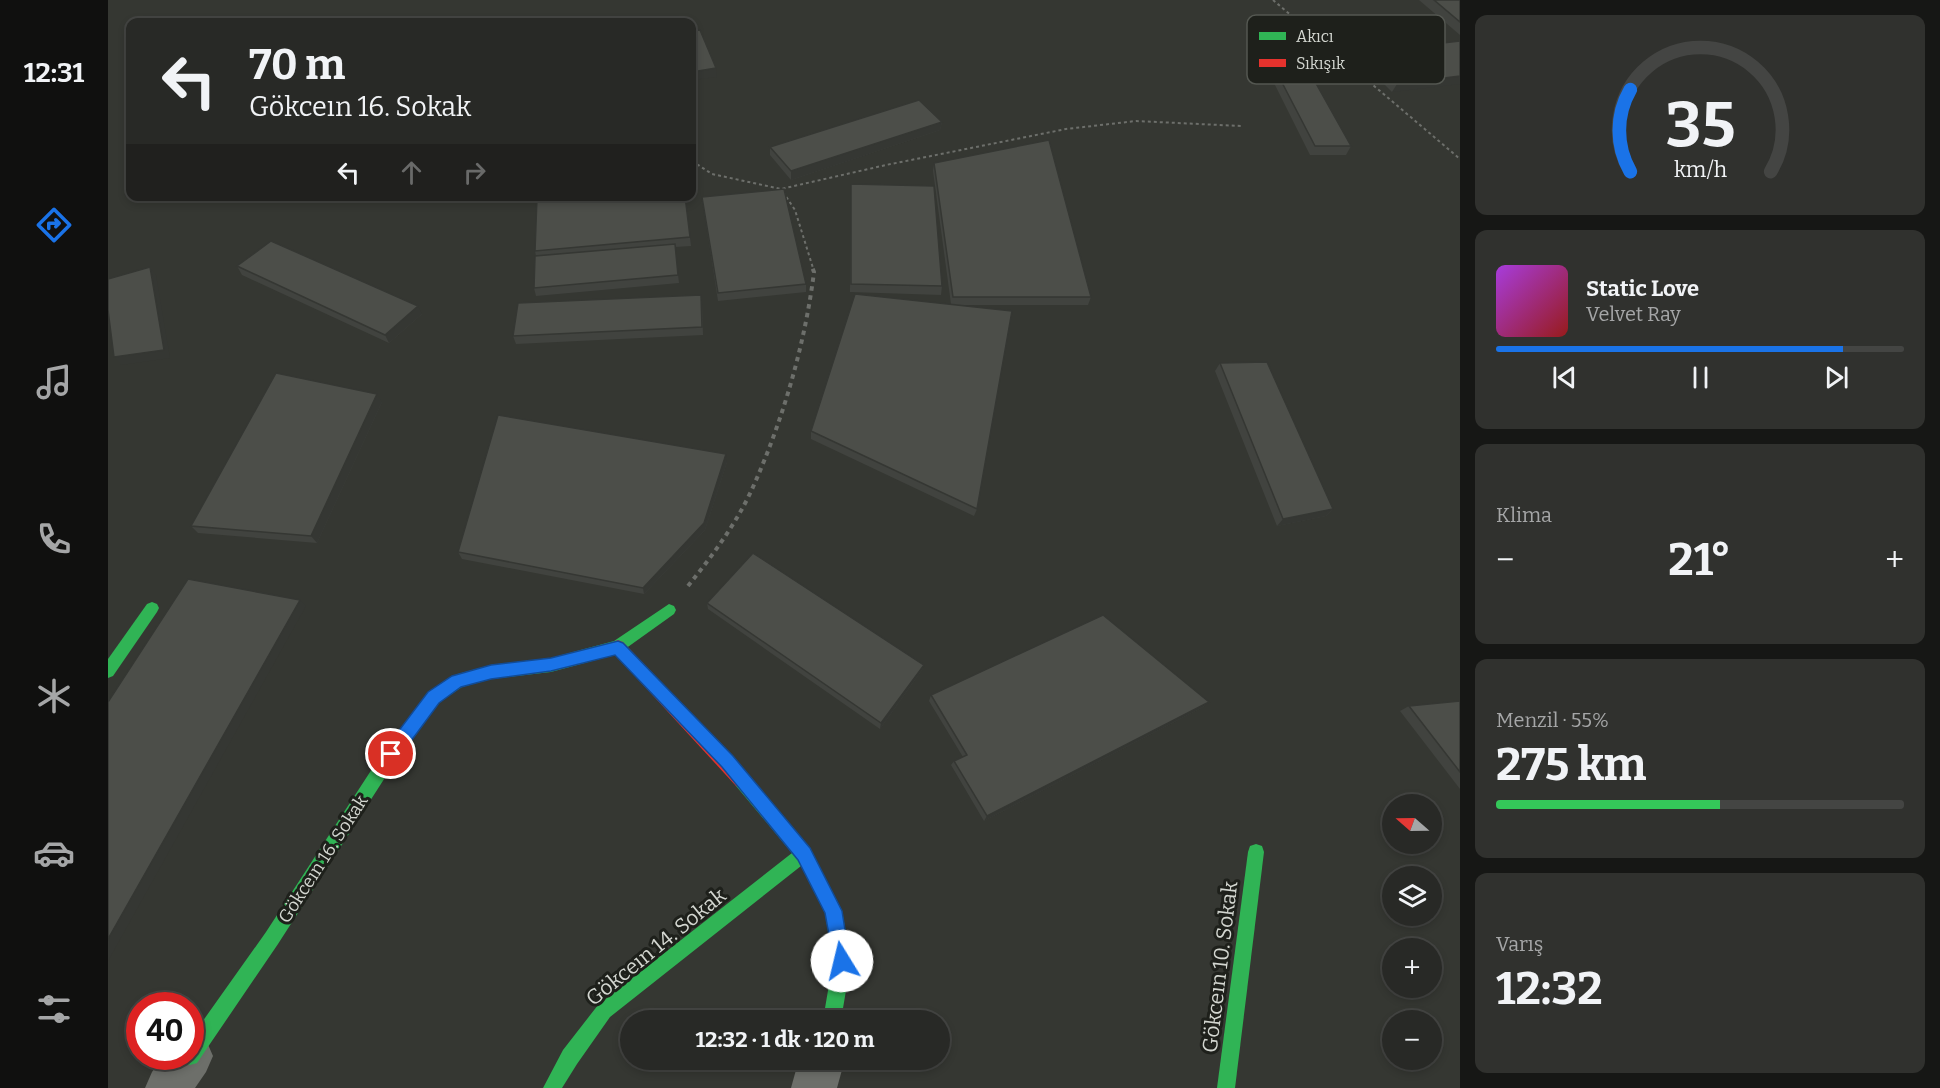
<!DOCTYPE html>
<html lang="tr">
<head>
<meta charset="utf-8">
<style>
	:root { --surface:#282926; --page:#30312e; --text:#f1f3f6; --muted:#a5a6a7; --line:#444543; --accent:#1a73e8 }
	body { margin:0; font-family:Bitter,serif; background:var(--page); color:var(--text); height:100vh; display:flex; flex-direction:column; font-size:22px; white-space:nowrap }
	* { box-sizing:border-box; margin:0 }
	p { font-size:20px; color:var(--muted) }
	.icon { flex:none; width:33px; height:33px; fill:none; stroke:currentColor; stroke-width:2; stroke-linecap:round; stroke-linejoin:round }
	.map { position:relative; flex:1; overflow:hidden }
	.drawer { display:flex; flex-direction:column; gap:15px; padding:15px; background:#161715; width:480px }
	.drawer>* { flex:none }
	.hud { position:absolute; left:18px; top:18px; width:570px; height:183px; border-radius:12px; box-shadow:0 3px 9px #0003,0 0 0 2px var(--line); background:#282926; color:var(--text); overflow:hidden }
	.needle { width:39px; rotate:290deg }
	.controls { position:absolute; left:1274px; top:794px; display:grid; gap:12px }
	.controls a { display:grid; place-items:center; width:60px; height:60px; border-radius:50%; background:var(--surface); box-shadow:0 3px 9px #0003,0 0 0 2px var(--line); font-size:30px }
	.speed { position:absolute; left:18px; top:992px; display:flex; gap:12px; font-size:30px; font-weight:700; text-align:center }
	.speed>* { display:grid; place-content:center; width:78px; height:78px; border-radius:50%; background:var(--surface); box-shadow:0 3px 9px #0003,0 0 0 2px var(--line); line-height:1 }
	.speed .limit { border:9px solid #d22; background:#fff; color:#111 }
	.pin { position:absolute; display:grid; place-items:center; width:51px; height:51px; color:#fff; margin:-26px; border:3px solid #fff; border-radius:50%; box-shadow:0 2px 6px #0007 }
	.me { position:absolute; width:66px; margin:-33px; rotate:351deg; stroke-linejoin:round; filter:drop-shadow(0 0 4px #0008) }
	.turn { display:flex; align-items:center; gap:21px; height:126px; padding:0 24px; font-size:27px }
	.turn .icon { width:78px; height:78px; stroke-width:2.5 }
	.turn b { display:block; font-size:42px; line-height:51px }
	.lanes { display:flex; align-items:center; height:57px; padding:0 24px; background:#0003; justify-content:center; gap:30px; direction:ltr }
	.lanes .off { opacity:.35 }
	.big { font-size:45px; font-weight:700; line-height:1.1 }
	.drawer .tile { flex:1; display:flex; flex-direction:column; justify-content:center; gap:9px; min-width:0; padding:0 21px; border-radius:12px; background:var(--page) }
	.drawer .dial { align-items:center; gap:0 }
	.dial svg { height:156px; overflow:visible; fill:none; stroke:var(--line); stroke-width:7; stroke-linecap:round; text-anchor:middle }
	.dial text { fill:var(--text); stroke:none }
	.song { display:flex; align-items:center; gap:18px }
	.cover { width:72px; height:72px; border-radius:9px; background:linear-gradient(135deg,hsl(280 70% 55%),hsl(0 70% 35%)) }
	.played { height:6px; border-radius:3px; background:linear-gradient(90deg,var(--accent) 85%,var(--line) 85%) }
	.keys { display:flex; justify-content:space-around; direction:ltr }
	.heat { display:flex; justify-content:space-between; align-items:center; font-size:33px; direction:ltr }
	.charge { height:9px; border-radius:4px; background:linear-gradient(90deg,#34c759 55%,var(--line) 0) }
	.trip { position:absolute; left:512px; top:1010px; width:330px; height:60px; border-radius:30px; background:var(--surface); box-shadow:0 3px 9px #0003,0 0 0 2px var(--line); font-weight:700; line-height:60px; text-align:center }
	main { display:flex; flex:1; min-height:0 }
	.tabs { display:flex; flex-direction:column; width:108px; justify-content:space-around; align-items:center; background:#10100f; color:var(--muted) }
	.tabs .icon { width:42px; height:42px }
	.tabs .on { color:var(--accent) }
	.tabs b { font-size:27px; color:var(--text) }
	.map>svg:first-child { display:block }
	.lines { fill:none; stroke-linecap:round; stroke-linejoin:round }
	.path-far1 { stroke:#6d6f6b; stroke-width:2; stroke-dasharray:3 3; stroke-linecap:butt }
	.path { stroke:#6d6f6b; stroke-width:4; stroke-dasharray:4.5 4.5; stroke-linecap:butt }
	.street { fill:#6d6f6a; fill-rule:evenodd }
	.fast { fill:#30b455; fill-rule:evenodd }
	.jam { fill:#e5322d; fill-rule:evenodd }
	.wall { fill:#41433f }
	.shaded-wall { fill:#353733 }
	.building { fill:#4c4e49; stroke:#353733; stroke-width:1.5 }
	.route { fill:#1a73e8; stroke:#114b97; stroke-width:1.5 }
	.labels { text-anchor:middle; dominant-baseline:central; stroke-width:6; stroke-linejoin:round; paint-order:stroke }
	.street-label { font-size:18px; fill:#d3d6d0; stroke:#1e201b }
	.near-street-label { font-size:21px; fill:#d3d6d0; stroke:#1e201b }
	.key { fill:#1e201b; stroke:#545751; stroke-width:1.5 }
	.key-label { font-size:16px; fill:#d3d6d0 }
</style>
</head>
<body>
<main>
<nav class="tabs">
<b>12:31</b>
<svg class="icon on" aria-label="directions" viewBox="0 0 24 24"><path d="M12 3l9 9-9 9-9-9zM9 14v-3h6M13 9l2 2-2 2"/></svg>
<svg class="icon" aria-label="music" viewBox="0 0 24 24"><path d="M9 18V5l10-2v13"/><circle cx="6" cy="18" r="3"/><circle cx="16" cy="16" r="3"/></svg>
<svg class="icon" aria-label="phone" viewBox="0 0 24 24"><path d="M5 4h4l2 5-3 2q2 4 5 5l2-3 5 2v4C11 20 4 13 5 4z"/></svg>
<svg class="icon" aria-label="climate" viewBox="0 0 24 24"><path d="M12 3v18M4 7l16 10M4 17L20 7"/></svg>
<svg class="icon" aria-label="car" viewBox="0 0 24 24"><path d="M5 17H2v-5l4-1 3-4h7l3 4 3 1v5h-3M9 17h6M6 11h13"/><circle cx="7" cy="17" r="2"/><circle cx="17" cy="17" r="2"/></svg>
<svg class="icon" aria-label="filters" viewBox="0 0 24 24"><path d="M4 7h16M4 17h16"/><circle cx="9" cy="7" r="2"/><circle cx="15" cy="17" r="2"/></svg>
</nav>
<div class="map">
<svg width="1352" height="1088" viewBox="0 0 1352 1088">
	<rect width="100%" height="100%" fill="#353732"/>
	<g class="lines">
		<g class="path-far1">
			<polyline points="1165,0 1352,159"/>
			<polyline points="584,161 604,174 673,189 778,165 958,129 1028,121 1133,126"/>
			<polyline points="675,192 687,210 705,268"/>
		</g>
		<path class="path" d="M580 586C604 556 629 523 645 487 675 420 697 344 706 272L704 267"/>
		<g class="street">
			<polygon points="82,1034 98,1040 105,1056 98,1072 87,1088 37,1088 44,1072 55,1056 82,1056"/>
			<polygon points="691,1059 737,1059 729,1088 683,1088"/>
		</g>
		<g class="fast">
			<polygon points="44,602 49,604 51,608 49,612 5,676 0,678 0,659 39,604"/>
			<polygon points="561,604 566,606 568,610 566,614 510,654 443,672 383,679 354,687 330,703 289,759 170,944 89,1063 82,1065 75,1063 73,1056 82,1056 82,1039 158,932 277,749 320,693 350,674 383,665 443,658 506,641"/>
			<polygon points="634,772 640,774 702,848 734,911 743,961 733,1020 715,1020 725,961 717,913 693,866 502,1017 469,1064 454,1088 435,1088 455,1050 490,1005 684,853 628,786 626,780 628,774"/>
			<polygon points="1148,844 1154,846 1156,852 1127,1088 1109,1088 1140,852 1142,846"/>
		</g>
		<polygon class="jam" points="510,640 515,642 640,774 642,780 640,786 634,788 628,786 505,652 503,647 505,642"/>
	</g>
	<g class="wall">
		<polygon points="1311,0 1352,0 1352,35"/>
		<polygon points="1352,41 1284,92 1252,60 1257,52"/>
		<polygon points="1168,71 1243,146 1238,155 1202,155 1164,79"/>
		<polygon points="834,122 832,130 683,180 662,155 662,147"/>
		<polygon points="826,163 983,297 980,305 850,305 869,509 866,516 703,439 703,431 843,304 825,171"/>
		<polygon points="743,184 834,286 833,295 742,292"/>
		<polygon points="577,196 583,246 567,247 571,283 428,296 426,288 428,256 427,251"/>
		<polygon points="594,197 698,284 698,292 610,301"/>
		<polygon points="129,266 314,314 281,343 134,275"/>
		<polygon points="594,303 595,335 408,344 405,336"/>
		<polygon points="1112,363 1225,509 1218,516 1169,526 1107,371"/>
		<polygon points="274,402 209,543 90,533 83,526"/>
		<polygon points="619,462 597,530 536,594 354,559 350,552"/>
		<polygon points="599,603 816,665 814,670 772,729 600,609"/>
		<polygon points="823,695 1101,702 1095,707 876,821 843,765 846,761 855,757 821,701"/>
		<polygon points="1352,701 1352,789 1292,711 1301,706"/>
	</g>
	<g class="shaded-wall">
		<polygon points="608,68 609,77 584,80 584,72"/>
		<polygon points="1352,76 1352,84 1284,92 1289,84"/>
		<polygon points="834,122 832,130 683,180 683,171"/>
		<polygon points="42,267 48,275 62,358 13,365 6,357"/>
		<polygon points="310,306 314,314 281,343 277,335"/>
		<polygon points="269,394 274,402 209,543 203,536"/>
		<polygon points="618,454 619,462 597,530 536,594 535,588"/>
		<polygon points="1225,509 1218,516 1169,526 1175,519"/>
		<polygon points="192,600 198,606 0,961 0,939"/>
		<polygon points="816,665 814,670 772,729 773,723"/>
		<polygon points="1101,702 1095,707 876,821 879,816"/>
	</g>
	<g class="building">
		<polygon points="1326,0 1352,0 1352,22"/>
		<polygon points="592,30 608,68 584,72 584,31"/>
		<polygon points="1352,41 1352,76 1289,84 1257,52"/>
		<polygon points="1168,71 1201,71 1243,146 1207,146"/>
		<polygon points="811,100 834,122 683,171 662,147"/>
		<polygon points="941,140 983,297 845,297 826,163"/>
		<polygon points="743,184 826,186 834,286 743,284"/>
		<polygon points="676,189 698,284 610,293 594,197"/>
		<polygon points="436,196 577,196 582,237 427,251 429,197"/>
		<polygon points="163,241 310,306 277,335 129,266"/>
		<polygon points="567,244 570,275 426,288 427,256"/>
		<polygon points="42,267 56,350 6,357 0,310 0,279"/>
		<polygon points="747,294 904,311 869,509 703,431"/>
		<polygon points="593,295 594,327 405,336 410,303"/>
		<polygon points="1159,362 1225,509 1175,519 1112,363"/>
		<polygon points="168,373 269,394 203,536 83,526"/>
		<polygon points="390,415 618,454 596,523 535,588 350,552"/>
		<polygon points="645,553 816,665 773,723 599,603"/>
		<polygon points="80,579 192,600 0,939 0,702"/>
		<polygon points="995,615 1101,702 879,816 846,761 859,755 823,695"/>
		<polygon points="1352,701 1352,772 1301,706"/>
	</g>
	<polygon class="route" points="510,641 515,643 625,756 702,848 734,911 742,961 740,968 734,970 727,968 717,913 690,860 614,767 507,655 443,671 383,679 353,687 331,703 289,760 283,762 277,760 275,754 277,749 320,692 344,676 383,665 443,658"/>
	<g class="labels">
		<g class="street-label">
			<text transform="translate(215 859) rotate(-57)">Gökceın 16. Sokak</text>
		</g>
		<g class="near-street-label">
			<text transform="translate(548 947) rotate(-39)">Gökceın 14. Sokak</text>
			<text transform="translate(1112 967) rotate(-83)">Gökceın 10. Sokak</text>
		</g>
	</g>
	<rect x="1139" y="15" width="198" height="69" rx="9" class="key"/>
	<rect x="1151" y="32" width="27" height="8" fill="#30b455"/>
	<rect x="1151" y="59" width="27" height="8" fill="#e5322d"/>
	<g class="key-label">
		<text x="1188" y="42">Akıcı</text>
		<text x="1188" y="69">Sıkışık</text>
	</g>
</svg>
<div class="controls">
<a><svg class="needle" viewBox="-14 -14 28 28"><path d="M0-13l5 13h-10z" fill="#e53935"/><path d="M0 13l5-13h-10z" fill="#a5a6a7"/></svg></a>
<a><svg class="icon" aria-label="layers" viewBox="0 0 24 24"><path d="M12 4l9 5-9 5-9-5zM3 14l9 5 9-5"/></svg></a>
<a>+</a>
<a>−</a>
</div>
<div class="speed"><div class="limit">40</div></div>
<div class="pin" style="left:283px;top:754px;background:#d93025"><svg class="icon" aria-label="arrive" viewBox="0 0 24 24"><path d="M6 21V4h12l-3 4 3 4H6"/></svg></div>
<svg class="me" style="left:734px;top:961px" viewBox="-20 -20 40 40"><circle r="19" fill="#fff"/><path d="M0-13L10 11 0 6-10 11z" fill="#1a73e8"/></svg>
<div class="trip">12:32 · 1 dk · 120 m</div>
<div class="hud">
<div class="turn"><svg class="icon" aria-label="left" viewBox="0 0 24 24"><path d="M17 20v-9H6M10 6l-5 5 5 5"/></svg><div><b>70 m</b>Gökceın 16. Sokak</div></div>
<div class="lanes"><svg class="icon" aria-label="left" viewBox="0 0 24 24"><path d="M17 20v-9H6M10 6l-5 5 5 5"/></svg><svg class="icon off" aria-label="ahead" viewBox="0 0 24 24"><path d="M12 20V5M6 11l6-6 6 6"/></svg><svg class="icon off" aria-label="right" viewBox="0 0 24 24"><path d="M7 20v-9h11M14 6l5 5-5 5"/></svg></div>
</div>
</div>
<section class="drawer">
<div class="tile dial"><svg viewBox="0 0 100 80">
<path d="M14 69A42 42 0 1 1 86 69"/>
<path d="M14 69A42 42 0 0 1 14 27" stroke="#1a73e8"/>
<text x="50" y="56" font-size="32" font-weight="700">35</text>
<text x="50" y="72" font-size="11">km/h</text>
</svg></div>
<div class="tile">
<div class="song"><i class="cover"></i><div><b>Static Love</b><p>Velvet Ray</p></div></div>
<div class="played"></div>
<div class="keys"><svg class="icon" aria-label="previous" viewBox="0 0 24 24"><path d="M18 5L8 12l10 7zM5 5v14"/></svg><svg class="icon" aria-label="pause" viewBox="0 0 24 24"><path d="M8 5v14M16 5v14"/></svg><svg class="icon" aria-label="next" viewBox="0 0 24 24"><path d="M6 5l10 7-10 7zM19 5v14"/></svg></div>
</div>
<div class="tile"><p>Klima</p>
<div class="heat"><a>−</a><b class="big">21°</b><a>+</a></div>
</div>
<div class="tile"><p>Menzil · 55%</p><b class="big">275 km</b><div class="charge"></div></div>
<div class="tile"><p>Varış</p><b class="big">12:32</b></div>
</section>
</main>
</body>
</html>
